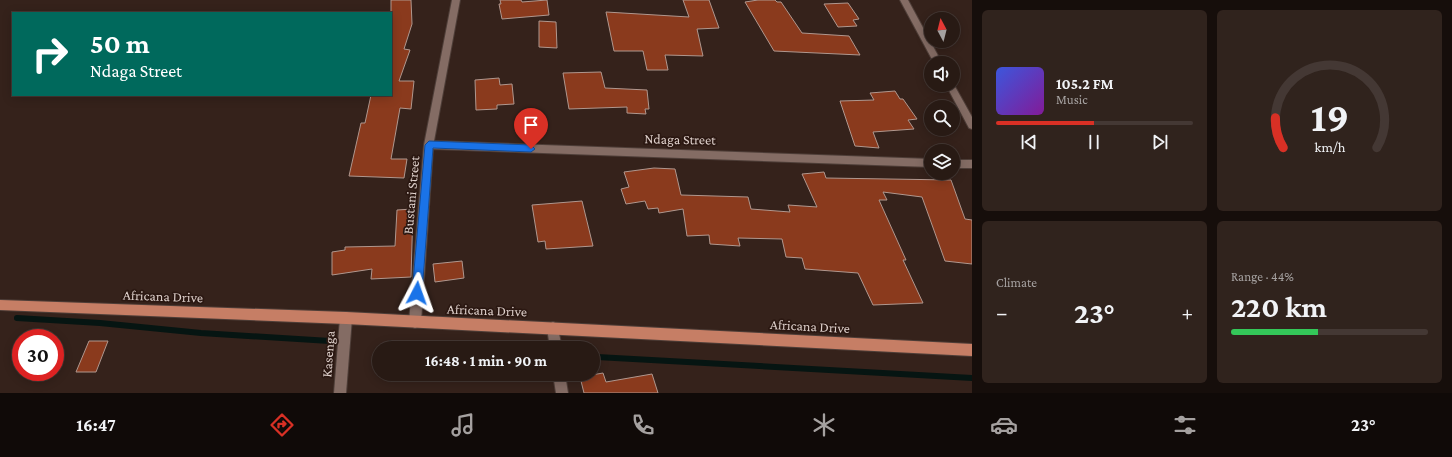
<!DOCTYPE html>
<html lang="en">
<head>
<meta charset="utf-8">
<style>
	:root { --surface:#281a14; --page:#30231d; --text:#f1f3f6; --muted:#a5a1a0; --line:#443834; --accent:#d93025 }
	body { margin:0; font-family:"Crimson Pro",serif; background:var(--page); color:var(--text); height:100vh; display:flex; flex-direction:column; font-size:15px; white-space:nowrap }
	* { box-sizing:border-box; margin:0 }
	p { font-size:13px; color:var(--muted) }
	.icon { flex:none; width:22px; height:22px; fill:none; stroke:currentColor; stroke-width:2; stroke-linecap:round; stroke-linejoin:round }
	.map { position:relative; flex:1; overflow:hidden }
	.details { display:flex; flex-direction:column; gap:10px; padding:10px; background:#160e0b; width:480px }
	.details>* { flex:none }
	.top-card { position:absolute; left:12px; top:12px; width:380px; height:84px; border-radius:0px; box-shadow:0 2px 10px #0003,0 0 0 1px var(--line); background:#00695c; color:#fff; overflow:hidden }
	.needle { width:26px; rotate:353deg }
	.controls { position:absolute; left:924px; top:12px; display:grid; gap:8px }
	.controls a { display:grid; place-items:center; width:36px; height:36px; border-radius:50%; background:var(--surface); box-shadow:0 2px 10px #0003,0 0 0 1px var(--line); font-size:20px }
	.speed { position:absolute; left:12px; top:329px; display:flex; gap:8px; font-size:20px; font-weight:700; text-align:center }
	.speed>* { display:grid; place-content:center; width:52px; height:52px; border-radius:50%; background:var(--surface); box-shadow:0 2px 10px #0003,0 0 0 1px var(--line); line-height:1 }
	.speed .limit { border:6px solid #d22; background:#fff; color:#111 }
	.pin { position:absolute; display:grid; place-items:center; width:34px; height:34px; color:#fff; margin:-41px -17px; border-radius:50% 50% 50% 0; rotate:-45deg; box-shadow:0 0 4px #0007 }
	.pin .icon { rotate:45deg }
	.me { position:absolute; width:44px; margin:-22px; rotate:4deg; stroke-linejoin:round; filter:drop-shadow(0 0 3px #0008) }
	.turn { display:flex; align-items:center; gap:14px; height:84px; padding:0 12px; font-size:18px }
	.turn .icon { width:52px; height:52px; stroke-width:2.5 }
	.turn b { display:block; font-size:28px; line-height:34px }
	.big { font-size:30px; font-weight:700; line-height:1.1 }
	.details .card { flex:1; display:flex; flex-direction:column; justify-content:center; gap:6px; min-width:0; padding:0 14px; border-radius:6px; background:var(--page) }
	.details .dial { align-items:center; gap:0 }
	.dial svg { height:104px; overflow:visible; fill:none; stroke:var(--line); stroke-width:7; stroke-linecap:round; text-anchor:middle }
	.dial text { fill:var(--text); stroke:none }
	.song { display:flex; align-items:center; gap:12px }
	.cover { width:48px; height:48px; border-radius:6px; background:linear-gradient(135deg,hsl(230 70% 55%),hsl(290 70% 35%)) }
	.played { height:4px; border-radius:2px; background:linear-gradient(90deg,var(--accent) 50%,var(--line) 50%) }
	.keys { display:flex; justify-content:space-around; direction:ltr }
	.heat { display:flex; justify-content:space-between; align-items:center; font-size:22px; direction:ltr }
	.charge { height:6px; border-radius:3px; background:linear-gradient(90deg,#34c759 44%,var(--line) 0) }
	.details .tiles { flex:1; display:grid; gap:10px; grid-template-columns:repeat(2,1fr) }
	.trip { position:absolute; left:372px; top:341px; width:228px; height:40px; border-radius:20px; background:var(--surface); box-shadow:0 2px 10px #0003,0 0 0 1px var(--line); font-weight:700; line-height:40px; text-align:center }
	.menu { display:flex; height:64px; justify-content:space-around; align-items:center; background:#100a08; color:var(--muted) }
	.menu .icon { width:28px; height:28px }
	.menu .on { color:var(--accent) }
	.menu b { font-size:18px; color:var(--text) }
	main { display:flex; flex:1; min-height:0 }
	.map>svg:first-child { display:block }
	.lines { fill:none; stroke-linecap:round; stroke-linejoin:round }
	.stream { stroke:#061512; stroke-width:6 }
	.building { fill:#8a3a1d; stroke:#b0978e }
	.minor-casing { stroke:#4e3e38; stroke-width:2 }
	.primary-casing { stroke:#4e3e38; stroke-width:2 }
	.minor { fill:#846c64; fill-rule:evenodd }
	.primary { fill:#c67e65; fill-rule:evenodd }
	.route { fill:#1a73e8; stroke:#114b97 }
	.labels { text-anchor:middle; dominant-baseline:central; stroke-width:3.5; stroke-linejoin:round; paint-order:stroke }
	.street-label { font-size:14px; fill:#ded0cb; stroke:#2b1812 }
</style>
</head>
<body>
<main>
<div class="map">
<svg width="972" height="393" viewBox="0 0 972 393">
	<rect width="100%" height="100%" fill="#35221b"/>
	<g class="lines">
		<g class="stream">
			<polyline points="17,318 100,323 201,333 330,341"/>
			<polyline points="391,343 454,348"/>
			<polyline points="597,357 972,378"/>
		</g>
	</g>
	<g class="building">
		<polygon points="391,0 411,0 412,24 404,49 410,50 399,81 414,81 411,109 400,108 391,159 407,159 404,178 349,176 361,123 365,123 371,95 391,95"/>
		<polygon points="500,0 521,0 522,2 547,0 549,15 502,19 499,4 501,4"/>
		<polygon points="683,0 709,0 719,28 697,29 703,56 665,55 668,70 647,70 643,51 614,51 606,12 689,17"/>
		<polygon points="758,0 775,0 777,2 781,2 802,33 849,36 860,55 774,51 745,2"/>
		<polygon points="848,3 859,19 853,20 857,26 838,27 824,4"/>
		<polygon points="539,21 556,22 557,48 539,47"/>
		<polygon points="601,72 605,88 647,90 649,109 645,109 646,114 627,113 627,107 569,109 563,73"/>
		<polygon points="499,78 500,85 512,84 514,104 497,105 497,109 476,110 475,80"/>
		<polygon points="895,91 900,99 903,99 917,119 908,120 914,129 873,132 879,148 855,146 840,101 874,100 870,93"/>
		<polygon points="654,168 675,169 681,195 748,197 751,209 790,212 788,205 817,207 802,174 824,172 826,178 951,180 965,219 972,220 972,264 945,261 922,197 883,192 887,200 879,200 906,260 903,260 923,303 873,305 858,273 805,269 802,258 786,257 782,239 738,238 740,246 710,244 709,235 687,236 683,209 659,213 658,208 648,209 645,201 626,204 621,189 629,187 624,172"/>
		<polygon points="582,201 593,246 546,249 545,241 538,242 532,205"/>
		<polygon points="413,209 411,277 371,279 372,269 332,275 332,252 345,250 345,247 395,246 397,210"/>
		<polygon points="462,261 464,278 435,282 433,264"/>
		<polygon points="89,341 108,341 96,372 76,372"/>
		<polygon points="603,373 606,382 652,374 658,393 584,393 580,377"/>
	</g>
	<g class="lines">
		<g class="minor-casing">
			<g id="minor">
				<polygon points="452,0 460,0 434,141 931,159 931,167 433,149 421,322 419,326 415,328 411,326 409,322 424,145"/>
				<polygon points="900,0 908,0 942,63 934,63"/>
				<polygon points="953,83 972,117 972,129 969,128 946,85 953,85"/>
				<rect x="953" y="160" width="19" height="8"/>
				<polygon points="346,312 350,314 352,318 346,393 334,393 340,318 342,314"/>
				<polygon points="553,322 557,324 562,348 550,348 547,328 549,324"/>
				<polygon points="553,374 565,374 568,393 556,393"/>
			</g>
		</g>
		<g class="primary-casing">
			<polygon id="primary" points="0,300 346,312 972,344 972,356 346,324 0,310"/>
		</g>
		<use href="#minor" class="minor"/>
		<use href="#primary" class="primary"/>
	</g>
	<polygon class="route" points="429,141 531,145 535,149 531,152 433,148 422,293 421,296 417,297 413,296 412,293 425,145"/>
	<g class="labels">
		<g class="street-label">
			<text transform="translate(680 139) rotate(1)">Ndaga Street</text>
			<text transform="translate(411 195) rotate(-85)">Bustani Street</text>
			<text transform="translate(163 296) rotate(2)">Africana Drive</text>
			<text transform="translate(487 310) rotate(2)">Africana Drive</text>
			<text transform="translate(810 326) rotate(3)">Africana Drive</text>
			<text transform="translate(328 354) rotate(-86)">Kasenga</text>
		</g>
	</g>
</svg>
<div class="controls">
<a><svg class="needle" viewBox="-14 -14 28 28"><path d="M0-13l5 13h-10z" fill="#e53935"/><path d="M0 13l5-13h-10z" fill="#a5a1a0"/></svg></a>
<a><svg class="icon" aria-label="sound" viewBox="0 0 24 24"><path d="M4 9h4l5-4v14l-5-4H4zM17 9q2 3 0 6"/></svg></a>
<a><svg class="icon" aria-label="search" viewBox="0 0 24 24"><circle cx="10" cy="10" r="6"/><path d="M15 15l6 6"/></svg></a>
<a><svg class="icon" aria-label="layers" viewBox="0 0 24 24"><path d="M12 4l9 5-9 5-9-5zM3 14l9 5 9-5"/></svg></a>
</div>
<div class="speed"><div class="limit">30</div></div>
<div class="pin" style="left:531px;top:149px;background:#d93025"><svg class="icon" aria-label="arrive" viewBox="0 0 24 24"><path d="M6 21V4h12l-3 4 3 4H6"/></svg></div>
<svg class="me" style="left:417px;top:293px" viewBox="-20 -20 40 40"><path d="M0-17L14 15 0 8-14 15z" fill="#1a73e8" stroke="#fff" stroke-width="4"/></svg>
<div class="trip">16:48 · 1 min · 90 m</div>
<div class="top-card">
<div class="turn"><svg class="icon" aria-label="right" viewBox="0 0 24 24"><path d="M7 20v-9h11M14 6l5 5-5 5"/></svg><div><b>50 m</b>Ndaga Street</div></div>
</div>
</div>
<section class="details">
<div class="tiles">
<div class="card">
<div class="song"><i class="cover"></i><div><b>105.2 FM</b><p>Music</p></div></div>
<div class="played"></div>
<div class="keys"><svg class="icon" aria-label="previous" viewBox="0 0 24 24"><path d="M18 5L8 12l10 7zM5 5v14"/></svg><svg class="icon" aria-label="pause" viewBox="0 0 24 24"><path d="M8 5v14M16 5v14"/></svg><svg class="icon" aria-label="next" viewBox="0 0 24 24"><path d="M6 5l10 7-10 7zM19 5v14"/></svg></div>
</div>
<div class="card dial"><svg viewBox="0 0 100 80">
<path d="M14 69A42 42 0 1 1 86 69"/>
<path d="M14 69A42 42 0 0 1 8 46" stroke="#d93025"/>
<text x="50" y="56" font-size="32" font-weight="700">19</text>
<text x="50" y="72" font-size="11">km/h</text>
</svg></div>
<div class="card"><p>Climate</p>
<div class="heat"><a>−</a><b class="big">23°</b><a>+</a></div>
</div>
<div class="card"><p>Range · 44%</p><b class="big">220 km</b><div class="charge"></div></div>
</div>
</section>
</main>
<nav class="menu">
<b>16:47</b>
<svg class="icon on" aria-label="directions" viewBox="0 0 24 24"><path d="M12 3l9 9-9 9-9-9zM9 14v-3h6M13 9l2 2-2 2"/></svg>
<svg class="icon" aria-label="music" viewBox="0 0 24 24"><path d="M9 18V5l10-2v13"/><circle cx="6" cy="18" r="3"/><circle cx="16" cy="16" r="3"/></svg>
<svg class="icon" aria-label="phone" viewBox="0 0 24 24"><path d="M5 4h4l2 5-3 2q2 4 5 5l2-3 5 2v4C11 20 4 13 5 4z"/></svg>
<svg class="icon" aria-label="climate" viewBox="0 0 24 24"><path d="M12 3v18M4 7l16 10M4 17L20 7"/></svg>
<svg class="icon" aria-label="car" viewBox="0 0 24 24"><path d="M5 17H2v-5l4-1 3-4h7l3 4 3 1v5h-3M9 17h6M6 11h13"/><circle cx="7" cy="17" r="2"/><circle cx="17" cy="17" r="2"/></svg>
<svg class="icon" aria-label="filters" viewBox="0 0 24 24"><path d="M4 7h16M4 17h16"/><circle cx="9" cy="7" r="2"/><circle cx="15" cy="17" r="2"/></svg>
<b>23°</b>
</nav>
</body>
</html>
